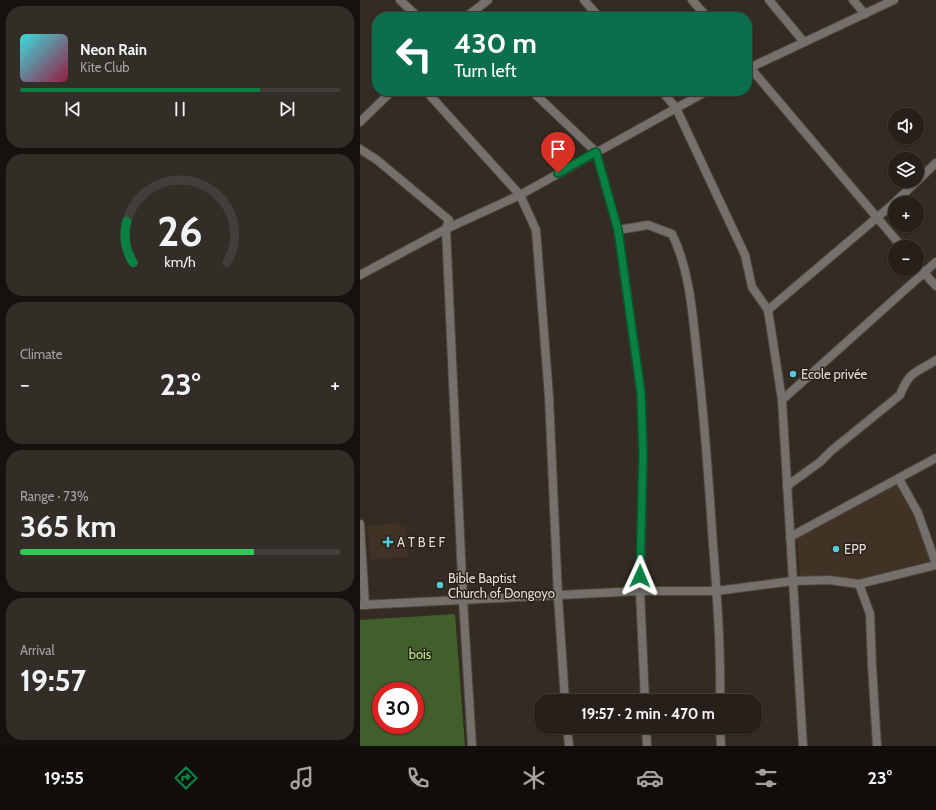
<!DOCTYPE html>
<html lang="en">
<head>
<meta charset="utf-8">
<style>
	:root { --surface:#27201a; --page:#332d27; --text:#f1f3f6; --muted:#a4a3a2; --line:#433e39; --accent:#0b8043 }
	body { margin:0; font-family:Cabin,sans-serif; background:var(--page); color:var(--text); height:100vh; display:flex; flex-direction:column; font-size:15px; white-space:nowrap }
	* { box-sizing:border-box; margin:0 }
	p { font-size:13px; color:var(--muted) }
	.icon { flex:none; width:22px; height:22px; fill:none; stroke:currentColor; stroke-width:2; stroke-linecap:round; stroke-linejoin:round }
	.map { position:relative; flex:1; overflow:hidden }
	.details { display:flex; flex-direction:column; gap:6px; padding:6px; background:#15120e; width:360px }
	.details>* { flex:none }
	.guide { position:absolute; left:12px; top:12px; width:380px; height:84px; border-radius:16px; box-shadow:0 1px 3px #0004,0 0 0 1px var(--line); background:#0b6e4f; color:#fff; overflow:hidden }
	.buttons { position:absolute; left:528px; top:108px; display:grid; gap:8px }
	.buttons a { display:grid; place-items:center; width:36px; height:36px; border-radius:50%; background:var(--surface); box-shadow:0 1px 3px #0004,0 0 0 1px var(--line); font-size:20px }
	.speed { position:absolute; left:12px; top:682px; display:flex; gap:8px; font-size:20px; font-weight:700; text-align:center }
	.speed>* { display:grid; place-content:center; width:52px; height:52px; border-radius:50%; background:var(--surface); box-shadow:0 1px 3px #0004,0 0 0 1px var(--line); line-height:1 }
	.speed .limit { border:6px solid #d22; background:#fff; color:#111 }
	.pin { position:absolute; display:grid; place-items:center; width:34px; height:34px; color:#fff; margin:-41px -17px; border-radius:50% 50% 50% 0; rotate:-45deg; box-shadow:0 0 4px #0007 }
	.pin .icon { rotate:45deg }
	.me { position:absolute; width:44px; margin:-22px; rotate:1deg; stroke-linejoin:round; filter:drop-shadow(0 0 3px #0008) }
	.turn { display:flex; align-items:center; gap:14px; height:84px; padding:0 16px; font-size:18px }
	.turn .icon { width:52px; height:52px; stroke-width:2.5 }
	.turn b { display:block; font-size:28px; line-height:34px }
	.big { font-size:30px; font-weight:800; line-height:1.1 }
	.details .tile { flex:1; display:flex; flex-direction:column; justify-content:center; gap:6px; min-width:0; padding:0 14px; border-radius:16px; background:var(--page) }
	.details .dial { align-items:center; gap:0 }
	.dial svg { height:104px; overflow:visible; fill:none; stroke:var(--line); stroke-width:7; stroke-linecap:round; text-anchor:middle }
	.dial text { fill:var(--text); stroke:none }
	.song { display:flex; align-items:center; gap:12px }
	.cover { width:48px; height:48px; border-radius:6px; background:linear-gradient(135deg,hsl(180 70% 55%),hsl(340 70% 35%)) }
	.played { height:4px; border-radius:2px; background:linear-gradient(90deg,var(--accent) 75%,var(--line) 75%) }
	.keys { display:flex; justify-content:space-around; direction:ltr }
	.heat { display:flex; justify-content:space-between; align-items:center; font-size:22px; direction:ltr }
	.charge { height:6px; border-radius:3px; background:linear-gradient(90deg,#34c759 73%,var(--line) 0) }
	.trip { position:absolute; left:174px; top:694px; width:228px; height:40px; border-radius:16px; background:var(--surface); box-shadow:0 1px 3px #0004,0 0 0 1px var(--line); font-weight:800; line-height:40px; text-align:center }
	.dock { display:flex; height:64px; justify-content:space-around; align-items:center; background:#100d0a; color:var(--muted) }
	.dock .icon { width:28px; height:28px }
	.dock .on { color:var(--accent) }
	.dock b { font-size:18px; color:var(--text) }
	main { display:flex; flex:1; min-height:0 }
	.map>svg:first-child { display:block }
	.built { fill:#403225 }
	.green { fill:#405f2b; fill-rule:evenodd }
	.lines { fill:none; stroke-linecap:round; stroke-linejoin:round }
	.street-casing { stroke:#50473f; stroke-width:10 }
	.street { stroke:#75706c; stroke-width:8 }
	.route-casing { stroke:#07532c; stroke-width:10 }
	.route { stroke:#0b8043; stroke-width:7 }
	.poi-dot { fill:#54cadd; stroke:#2a2119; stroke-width:1.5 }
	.labels { text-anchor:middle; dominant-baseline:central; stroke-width:3; stroke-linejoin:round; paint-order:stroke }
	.poi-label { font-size:13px; fill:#e2dbd6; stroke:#2a2119; text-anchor:start }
	.park-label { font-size:13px; fill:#b5ef91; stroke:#2a2119 }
</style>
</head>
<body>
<main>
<section class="details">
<div class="tile">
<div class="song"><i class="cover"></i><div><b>Neon Rain</b><p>Kite Club</p></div></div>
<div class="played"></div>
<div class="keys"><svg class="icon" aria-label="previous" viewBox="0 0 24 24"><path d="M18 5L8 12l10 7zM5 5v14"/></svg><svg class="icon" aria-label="pause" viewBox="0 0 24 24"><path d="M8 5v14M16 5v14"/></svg><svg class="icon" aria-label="next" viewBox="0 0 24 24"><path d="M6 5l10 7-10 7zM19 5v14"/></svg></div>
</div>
<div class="tile dial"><svg viewBox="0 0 100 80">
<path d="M14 69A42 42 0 1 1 86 69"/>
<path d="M14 69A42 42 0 0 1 9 37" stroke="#0b8043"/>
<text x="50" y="56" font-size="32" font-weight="700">26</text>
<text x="50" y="72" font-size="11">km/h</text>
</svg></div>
<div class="tile"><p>Climate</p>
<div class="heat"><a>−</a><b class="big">23°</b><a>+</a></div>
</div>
<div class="tile"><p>Range · 73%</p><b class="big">365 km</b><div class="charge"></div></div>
<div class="tile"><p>Arrival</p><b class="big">19:57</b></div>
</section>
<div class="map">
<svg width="576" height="746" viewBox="0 0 576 746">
	<rect width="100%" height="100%" fill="#342b22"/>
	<g class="built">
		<polygon points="537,482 553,513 571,561 499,580 440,576 437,537"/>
		<polygon points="40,523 41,527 46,527 48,557 10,560 8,526"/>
	</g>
	<path class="green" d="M95 614 105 746H0V620ZM21 691H55V725H21Z"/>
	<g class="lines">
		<g class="street-casing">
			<g id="street">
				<polyline points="40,0 58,17"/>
				<polyline points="224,0 239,17"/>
				<polyline points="332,0 347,17"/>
				<polyline points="409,0 444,42"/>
				<polyline points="493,0 505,14"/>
				<polyline points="106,17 128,0"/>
				<polyline points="387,64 542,247"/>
				<polyline points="387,69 534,0"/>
				<polyline points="66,91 160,195 176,230 189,397 198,596 205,701"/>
				<polyline points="172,91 236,152 258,230 281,393 283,454 280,591 285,701"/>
				<polyline points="302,91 316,108 385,255 392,287 408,310 422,400"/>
				<polyline points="0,122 32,91"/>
				<polyline points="0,149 17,160 89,220 86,229 103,600 112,746"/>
				<polyline points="557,181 576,163"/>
				<path d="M258 230 288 225 312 234C331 272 333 322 338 364 345 424 349 484 353 544 357 596 361 649 360 701"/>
				<polyline points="557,265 576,286"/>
				<polyline points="0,275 86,229 160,195 347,91"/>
				<polyline points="408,310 533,204 557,181"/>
				<polyline points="539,479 558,513 576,564"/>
				<path d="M427 486 460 462 471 451 540 395C550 370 555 374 576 360"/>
				<polyline points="0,524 5,605"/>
				<polyline points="430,537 576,458"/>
				<polyline points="499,584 510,614 512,665 517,746"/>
				<polyline points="0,605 280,591 356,591 433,581 469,580 499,584 576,565"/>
				<polyline points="207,727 209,746"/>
				<polyline points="286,727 287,746"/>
				<polyline points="360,727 361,746"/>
				<polyline points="443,746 422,400 576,262"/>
			</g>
		</g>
		<use href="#street" class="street"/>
	</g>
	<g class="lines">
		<g class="route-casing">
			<polyline id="route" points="198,173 236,152 258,230 281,393 283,454 280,576"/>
		</g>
		<use href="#route" class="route"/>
	</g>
	<g class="poi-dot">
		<circle cx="433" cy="374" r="4"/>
		<path d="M26 536h4v4h4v4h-4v4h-4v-4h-4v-4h4z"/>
		<circle cx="476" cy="549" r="4"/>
		<circle cx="80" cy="585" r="4"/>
	</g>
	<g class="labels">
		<g class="poi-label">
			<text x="441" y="374">Ecole privée</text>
			<text x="37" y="542">A T B E F</text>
			<text x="484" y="549">EPP</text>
			<text x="88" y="578">Bible Baptist<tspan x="88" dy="15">Church of Dongoyo</tspan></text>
		</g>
		<g class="park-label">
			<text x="60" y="654">bois</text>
		</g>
	</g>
</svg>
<div class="buttons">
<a><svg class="icon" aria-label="sound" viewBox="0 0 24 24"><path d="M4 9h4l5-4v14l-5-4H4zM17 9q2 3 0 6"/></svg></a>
<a><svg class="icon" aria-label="layers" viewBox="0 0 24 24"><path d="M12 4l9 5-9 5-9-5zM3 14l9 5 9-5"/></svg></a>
<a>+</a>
<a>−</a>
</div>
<div class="speed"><div class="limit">30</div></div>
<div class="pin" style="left:198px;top:173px;background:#d93025"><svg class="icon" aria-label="arrive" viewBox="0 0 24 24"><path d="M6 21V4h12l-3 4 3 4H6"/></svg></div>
<svg class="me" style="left:280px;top:576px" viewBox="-20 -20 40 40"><path d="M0-17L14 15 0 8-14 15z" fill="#0b8043" stroke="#fff" stroke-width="4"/></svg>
<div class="trip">19:57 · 2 min · 470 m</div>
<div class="guide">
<div class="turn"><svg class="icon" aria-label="left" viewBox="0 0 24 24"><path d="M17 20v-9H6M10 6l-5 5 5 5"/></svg><div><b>430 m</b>Turn left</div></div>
</div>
</div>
</main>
<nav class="dock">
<b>19:55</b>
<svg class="icon on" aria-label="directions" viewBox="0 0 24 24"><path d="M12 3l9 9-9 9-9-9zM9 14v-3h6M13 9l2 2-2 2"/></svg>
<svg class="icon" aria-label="music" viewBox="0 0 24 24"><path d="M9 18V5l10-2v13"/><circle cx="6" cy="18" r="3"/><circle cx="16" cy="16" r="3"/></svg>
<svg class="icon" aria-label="phone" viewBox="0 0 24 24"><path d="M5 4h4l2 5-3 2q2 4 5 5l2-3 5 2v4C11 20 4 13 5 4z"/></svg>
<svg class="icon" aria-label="climate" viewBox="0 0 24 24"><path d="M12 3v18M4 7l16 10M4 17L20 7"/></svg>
<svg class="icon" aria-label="car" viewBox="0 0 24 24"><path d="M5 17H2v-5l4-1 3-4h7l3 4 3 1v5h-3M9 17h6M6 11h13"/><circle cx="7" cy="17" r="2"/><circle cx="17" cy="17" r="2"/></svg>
<svg class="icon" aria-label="filters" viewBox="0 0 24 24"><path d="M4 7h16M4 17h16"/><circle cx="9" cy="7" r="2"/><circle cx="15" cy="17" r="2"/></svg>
<b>23°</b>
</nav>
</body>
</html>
